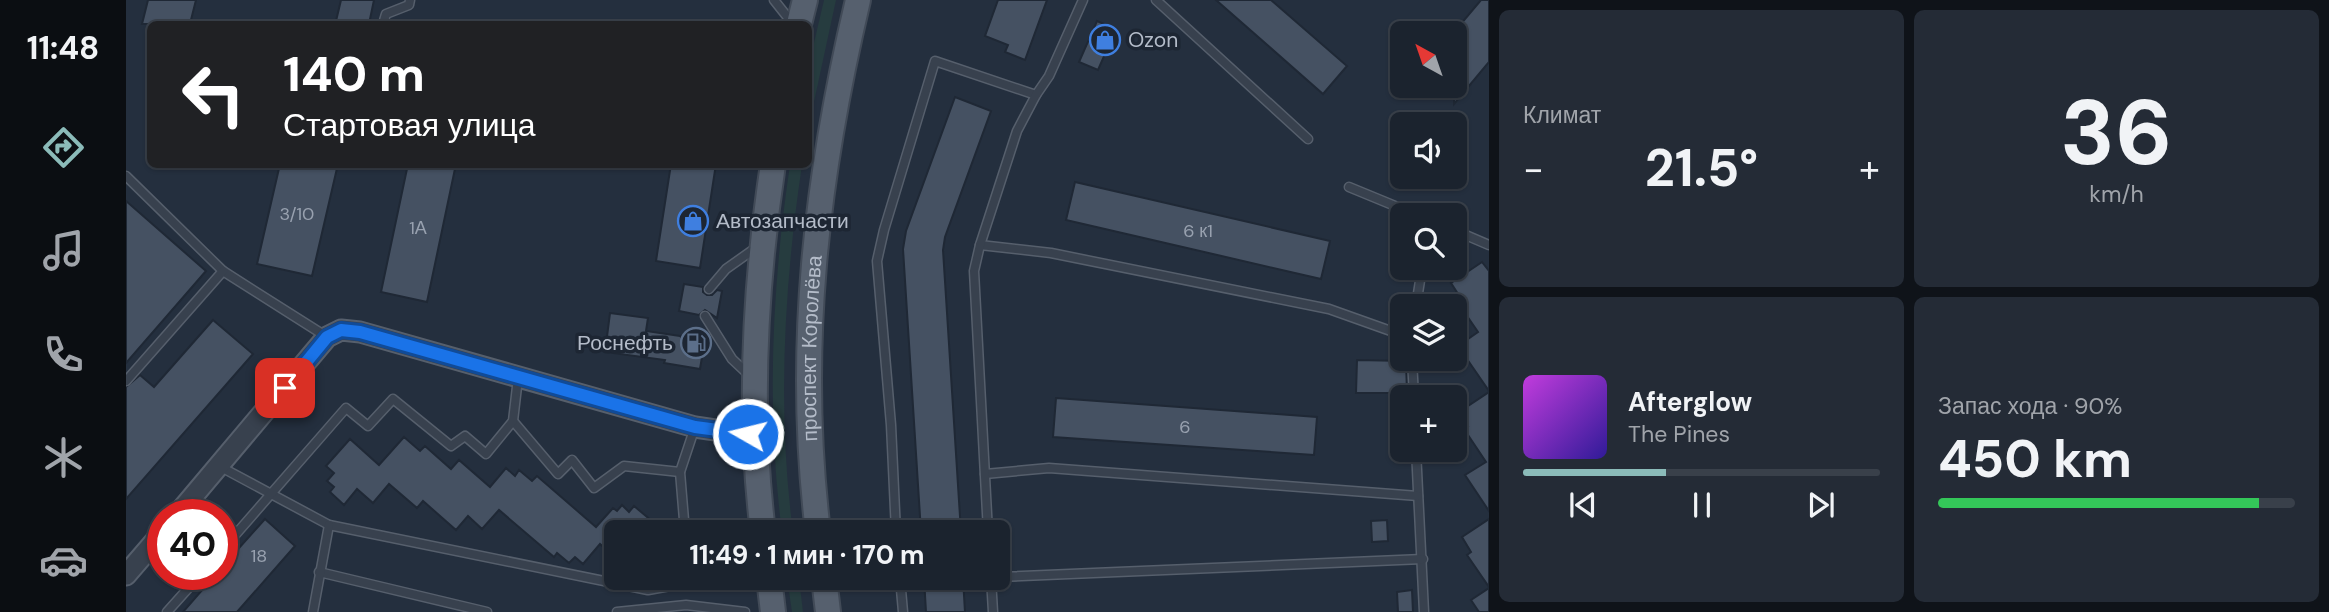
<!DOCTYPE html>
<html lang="ru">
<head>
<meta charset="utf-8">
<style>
	:root { --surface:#1b232e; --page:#242b36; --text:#f1f3f6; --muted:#a0a4aa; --line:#39404a; --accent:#8bbbb9 }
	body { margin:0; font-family:"DM Sans",sans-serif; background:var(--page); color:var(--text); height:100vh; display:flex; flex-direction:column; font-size:26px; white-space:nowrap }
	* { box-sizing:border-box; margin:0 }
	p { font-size:23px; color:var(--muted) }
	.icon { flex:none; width:38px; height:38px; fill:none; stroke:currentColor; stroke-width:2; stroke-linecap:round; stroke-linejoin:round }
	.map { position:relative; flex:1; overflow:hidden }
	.details { display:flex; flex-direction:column; gap:10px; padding:10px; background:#0f1319; width:840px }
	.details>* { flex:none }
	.banner { position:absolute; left:21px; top:21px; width:665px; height:147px; border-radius:10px; box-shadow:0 2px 5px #0004,0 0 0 2px var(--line); background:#202124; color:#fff; overflow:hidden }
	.needle { width:46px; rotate:320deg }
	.controls { position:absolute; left:1264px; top:21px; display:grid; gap:14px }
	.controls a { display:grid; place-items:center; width:77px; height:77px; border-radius:10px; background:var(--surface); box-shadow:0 2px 5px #0004,0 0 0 2px var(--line); font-size:35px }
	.speed { position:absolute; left:21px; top:499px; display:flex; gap:14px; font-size:35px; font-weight:700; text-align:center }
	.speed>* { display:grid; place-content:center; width:91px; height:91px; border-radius:50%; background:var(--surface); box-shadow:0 2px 5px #0004,0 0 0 2px var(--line); line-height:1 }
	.speed .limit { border:10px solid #d22; background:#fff; color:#111 }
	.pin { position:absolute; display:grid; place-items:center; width:60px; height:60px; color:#fff; margin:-30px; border-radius:14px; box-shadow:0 4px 10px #0006 }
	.me { position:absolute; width:77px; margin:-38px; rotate:278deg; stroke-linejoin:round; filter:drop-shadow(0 0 5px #0008) }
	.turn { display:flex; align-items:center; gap:24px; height:147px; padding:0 21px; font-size:32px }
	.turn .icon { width:91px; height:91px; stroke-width:2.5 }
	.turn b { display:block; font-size:49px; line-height:60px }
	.big { font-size:52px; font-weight:700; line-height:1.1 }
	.details .card { flex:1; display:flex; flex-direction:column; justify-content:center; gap:10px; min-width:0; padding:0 24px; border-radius:10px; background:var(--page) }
	.details .dial { align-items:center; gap:0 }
	.dial b { font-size:91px; line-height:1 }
	.song { display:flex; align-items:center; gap:21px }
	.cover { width:84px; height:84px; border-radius:10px; background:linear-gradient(135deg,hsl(290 70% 55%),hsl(250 70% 35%)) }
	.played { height:7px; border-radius:4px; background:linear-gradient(90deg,var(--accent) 40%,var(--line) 40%) }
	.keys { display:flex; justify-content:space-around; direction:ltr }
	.heat { display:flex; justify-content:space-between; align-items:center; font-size:38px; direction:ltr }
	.charge { height:10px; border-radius:5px; background:linear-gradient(90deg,#34c759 90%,var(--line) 0) }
	.details .tiles { flex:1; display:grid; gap:10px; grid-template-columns:repeat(2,1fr) }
	.trip { position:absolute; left:478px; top:520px; width:406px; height:70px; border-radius:10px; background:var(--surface); box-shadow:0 2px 5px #0004,0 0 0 2px var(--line); font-weight:700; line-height:70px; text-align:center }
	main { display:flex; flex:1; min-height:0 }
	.menu { display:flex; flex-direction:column; width:126px; justify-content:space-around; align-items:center; background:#0b0e12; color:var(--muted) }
	.menu .icon { width:49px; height:49px }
	.menu .on { color:var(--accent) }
	.menu b { font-size:32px; color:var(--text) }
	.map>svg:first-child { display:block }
	.green { fill:#263c3f }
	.building { fill:#455162; stroke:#1f2835; stroke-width:2 }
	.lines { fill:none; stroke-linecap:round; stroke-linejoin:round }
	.service-casing { stroke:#565f6c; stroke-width:11 }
	.tertiary-casing { stroke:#565f6c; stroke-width:23 }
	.primary-casing { stroke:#414a57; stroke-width:28 }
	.service { stroke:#38414e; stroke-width:8 }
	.tertiary { stroke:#38414e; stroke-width:19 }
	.primary { stroke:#56606e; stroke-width:24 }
	.route-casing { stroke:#114b97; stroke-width:18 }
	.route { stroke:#1a73e8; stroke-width:12 }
	.labels { text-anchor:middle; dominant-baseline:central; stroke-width:7; stroke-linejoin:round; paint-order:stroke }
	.number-label { font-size:18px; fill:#98a1af }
	.poi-label { font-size:21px; fill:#b4bcc9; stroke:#1d2633; text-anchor:start }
	.street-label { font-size:21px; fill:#b4bcc9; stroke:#1d2633 }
</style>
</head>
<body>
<main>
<nav class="menu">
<b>11:48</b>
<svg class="icon on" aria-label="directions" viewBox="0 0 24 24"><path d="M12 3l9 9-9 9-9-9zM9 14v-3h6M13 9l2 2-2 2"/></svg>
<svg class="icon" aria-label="music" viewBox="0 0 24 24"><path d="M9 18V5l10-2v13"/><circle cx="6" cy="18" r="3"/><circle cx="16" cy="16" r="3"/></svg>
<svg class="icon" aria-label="phone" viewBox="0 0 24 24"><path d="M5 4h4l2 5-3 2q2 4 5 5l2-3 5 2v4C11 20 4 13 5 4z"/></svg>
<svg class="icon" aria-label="climate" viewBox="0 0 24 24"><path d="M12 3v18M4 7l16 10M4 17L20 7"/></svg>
<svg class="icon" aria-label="car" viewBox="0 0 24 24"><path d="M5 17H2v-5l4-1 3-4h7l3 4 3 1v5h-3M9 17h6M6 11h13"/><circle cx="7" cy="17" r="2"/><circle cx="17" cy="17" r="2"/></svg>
</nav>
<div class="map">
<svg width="1363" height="612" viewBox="0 0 1363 612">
	<rect width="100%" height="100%" fill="#242f3e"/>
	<g class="green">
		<polygon points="698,0 710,0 683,125 683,64"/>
		<path d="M664 165H676C658 286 651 410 667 532H656C640 411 646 285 664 165Z"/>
		<polygon points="661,578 673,578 677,612 666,612"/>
	</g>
	<g class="building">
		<polygon points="22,0 70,0 64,24 16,24"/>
		<polygon points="215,0 248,0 243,24 228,24 210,21"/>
		<polygon points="872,0 921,0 899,60 879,52 882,45 859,36"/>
		<polygon points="1090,0 1145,0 1221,66 1197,94"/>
		<polygon points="1355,0 1363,0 1363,62 1328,104 1328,32"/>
		<polygon points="971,21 990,29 972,70 953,62"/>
		<polygon points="829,97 865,111 819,237 817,250 835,532 795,532 777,249 780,231"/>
		<polygon points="154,164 212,164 186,276 131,264"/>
		<polygon points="282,164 330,164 301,302 255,292"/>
		<polygon points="545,164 590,164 574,268 530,261"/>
		<polygon points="949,182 1204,241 1195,279 940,220"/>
		<polygon points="0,201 80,271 0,363"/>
		<polygon points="1356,262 1363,271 1363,391 1332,346 1352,332 1330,300 1334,297 1325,283"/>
		<polygon points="558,284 577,287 577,292 581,295 586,295 591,290 596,291 591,318 579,310 573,315 553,311"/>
		<polygon points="484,313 522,318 520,331 554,336 576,357 574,369 538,363 539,360 479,352"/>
		<polygon points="87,320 127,354 0,499 0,387 14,375 28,387"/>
		<polygon points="1231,360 1280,361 1281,393 1230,393"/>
		<polygon points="1363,392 1363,511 1339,475 1360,462 1338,429 1342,426 1333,412"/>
		<polygon points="930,398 1191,417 1188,455 927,437"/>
		<polygon points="278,437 294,451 299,446 325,469 333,460 364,487 380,468 389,476 393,470 406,481 411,476 470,527 487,508 491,511 496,505 503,512 508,506 539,532 490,532 490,558 474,544 457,564 449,557 443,563 431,553 428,557 373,510 356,529 342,516 330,530 297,501 291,508 263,484 247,503 231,489 218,505 204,492 208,487 201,481 208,473 200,466 224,439 253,465"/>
		<polygon points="139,519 169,546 111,612 57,612 90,574 96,574 96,567"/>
		<polygon points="1363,519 1363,587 1341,555 1345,552 1336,537"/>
		<polygon points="1261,520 1262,541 1246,542 1245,521"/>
		<polygon points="798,578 837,578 839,612 800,612"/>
		<polygon points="1363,588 1363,612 1353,612 1345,600"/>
		<polygon points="1286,590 1287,612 1272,612 1271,592"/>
	</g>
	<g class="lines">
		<g class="service-casing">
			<g id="service">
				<polyline points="648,0 667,24"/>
				<polyline points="1030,0 1182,139"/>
				<polyline points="257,24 260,14 283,5 284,0"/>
				<polyline points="0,176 97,271 201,337"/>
				<polyline points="1223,187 1291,215"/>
				<polyline points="1328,230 1363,245"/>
				<polyline points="854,245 925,253 1203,309 1276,335"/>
				<polyline points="583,289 600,269 631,247"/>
				<polyline points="1290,306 1296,268"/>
				<polyline points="579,316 606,359 623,375"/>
				<polyline points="1286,359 1288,397"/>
				<polyline points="0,381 97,271"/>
				<polyline points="387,421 432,474 446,460 468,488 498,466 554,472"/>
				<polyline points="1290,450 1298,612"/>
				<polyline points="93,466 203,525 522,590 588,578"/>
				<polyline points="859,474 923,468 1292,496"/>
				<polyline points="559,532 554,472 569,427"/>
				<polyline points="770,532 765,425 751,261 758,230 809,61 910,95"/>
				<polyline points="862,532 848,271 854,245 891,131 910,95 923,76 957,0"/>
				<polyline points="96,550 220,408 242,426 267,399 325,446 339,436 360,454 387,421 392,378"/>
				<polyline points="193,572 361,612"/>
				<polyline points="872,577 1297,559"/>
				<polyline points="774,578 777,612"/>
				<polyline points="865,578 867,612"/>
				<polyline points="41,612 75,574"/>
				<polyline points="187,612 203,525"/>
				<polyline points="491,612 560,605 619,612"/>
			</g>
		</g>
		<g class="tertiary-casing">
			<g id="tertiary">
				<polyline points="52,514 201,337 215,330 234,332 569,427 630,436"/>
				<polyline points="0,575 37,532"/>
			</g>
		</g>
		<g class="primary-casing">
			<g id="primary">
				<polyline points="673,24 679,0"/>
				<path d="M637 532C622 411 629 285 647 164"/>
				<path id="s1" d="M692 532C670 350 690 178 732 0"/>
				<polyline points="643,578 647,612"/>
				<polyline points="698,578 702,612"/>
			</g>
		</g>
		<use href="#service" class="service"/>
		<use href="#tertiary" class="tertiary"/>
		<use href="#primary" class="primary"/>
	</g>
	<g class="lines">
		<g class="route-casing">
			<polyline id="route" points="159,388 201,337 215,330 234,332 569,427 622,434"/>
		</g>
		<use href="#route" class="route"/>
	</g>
	<defs>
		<g id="shop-ring" transform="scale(1.575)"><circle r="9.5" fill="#1d2633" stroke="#3f7fe0" stroke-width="1.5"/><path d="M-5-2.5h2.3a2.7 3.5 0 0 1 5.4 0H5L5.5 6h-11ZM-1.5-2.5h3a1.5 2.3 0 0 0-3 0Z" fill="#3f7fe0"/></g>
		<g id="fuel-ring" transform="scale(1.575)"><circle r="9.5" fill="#1d2633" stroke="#5c6f8a" stroke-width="1.5"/><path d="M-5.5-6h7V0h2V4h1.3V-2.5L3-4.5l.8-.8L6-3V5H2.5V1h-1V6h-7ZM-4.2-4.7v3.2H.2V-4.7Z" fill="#5c6f8a"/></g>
	</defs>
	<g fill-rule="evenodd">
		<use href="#shop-ring" x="979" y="40"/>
		<use href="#shop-ring" x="567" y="221"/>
		<use href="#fuel-ring" x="570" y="343"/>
	</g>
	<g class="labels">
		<g class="number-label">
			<text x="171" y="214">3/10</text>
			<text x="292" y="228">1А</text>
			<text x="1072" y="231">6 к1</text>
			<text x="1059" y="427">6</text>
			<text x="133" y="556">18</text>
		</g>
		<g class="poi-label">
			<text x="1002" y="40">Ozon</text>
			<text x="590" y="221">Автозапчасти</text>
			<text x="547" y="343" text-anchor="end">Роснефть</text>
		</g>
		<g class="street-label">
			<text stroke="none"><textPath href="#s1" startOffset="184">проспект Королёва</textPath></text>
		</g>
	</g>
</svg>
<div class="controls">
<a><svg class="needle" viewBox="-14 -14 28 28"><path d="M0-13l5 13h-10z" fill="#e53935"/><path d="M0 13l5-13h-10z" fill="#a0a4aa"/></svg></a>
<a><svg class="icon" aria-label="sound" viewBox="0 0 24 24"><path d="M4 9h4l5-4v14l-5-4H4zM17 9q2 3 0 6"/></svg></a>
<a><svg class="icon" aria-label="search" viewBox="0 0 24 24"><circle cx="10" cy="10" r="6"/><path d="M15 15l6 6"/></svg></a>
<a><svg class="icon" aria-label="layers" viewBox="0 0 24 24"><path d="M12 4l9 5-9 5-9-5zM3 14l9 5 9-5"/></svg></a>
<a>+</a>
</div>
<div class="speed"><div class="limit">40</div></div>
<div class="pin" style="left:159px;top:388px;background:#d93025"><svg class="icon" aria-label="arrive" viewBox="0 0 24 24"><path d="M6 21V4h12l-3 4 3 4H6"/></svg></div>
<svg class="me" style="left:622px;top:434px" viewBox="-20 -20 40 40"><circle r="17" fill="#1a73e8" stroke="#fff" stroke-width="3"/><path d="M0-11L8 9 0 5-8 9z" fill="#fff"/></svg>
<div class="trip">11:49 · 1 мин · 170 m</div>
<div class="banner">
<div class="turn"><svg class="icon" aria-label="left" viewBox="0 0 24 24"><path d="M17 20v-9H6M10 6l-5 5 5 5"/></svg><div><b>140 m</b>Стартовая улица</div></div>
</div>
</div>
<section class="details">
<div class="tiles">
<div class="card"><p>Климат</p>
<div class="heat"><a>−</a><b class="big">21.5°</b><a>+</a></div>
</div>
<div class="card dial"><b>36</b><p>km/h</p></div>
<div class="card">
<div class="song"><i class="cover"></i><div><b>Afterglow</b><p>The Pines</p></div></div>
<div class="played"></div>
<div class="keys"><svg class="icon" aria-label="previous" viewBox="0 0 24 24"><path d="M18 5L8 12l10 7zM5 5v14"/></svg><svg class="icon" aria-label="pause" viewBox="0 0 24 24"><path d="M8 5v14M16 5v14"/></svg><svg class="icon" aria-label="next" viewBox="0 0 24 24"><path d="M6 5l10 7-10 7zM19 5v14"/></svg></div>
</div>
<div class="card"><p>Запас хода · 90%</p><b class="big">450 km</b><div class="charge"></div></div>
</div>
</section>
</main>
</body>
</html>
